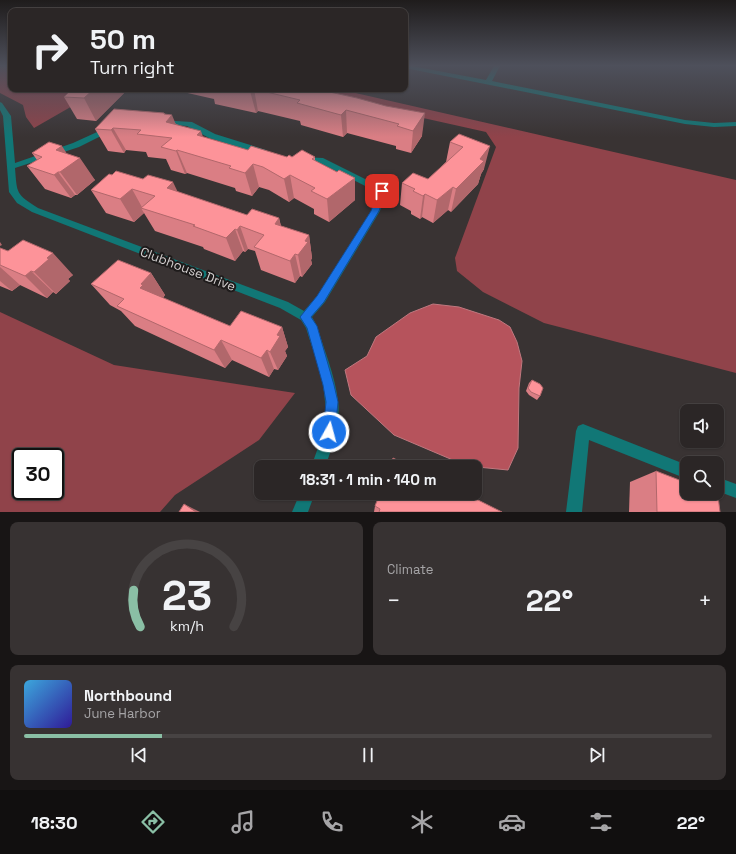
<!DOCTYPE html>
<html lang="en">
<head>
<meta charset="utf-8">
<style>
	:root { --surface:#2b2626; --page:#373232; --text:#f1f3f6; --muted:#a6a5a7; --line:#474343; --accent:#8abfa5 }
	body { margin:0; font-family:"Space Grotesk",sans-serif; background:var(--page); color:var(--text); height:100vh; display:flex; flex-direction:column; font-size:15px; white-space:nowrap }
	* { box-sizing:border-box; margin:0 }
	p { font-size:13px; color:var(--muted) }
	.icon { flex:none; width:22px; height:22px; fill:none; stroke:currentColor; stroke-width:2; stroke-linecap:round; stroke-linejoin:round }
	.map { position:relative; height:512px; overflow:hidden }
	.details { display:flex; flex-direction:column; gap:10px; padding:10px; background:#181515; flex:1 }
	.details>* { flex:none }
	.top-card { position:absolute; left:8px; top:8px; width:400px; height:84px; border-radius:8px; box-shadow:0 1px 3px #0004,0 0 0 1px var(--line); background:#2b2626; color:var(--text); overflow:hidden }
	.buttons { position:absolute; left:680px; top:404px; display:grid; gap:8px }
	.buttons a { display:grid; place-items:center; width:44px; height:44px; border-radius:8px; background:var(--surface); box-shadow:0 1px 3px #0004,0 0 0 1px var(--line); font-size:20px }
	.speed { position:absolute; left:12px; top:448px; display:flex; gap:8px; font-size:20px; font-weight:700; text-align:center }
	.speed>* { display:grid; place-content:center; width:52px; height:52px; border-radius:50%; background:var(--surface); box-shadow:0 1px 3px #0004,0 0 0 1px var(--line); line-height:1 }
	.speed .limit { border:2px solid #111; border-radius:6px; background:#fff; color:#111 }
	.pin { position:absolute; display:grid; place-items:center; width:34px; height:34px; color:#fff; margin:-17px; border-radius:8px; box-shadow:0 2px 6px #0006 }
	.me { position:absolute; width:44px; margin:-22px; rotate:7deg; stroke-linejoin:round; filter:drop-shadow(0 0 3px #0008) }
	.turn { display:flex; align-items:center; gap:14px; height:84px; padding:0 16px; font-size:18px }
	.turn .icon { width:52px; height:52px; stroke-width:2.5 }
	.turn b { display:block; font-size:28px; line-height:34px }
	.big { font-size:30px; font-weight:700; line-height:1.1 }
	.details .card { flex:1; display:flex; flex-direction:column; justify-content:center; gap:6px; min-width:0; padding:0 14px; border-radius:8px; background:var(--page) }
	.details .dial { align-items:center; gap:0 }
	.dial svg { height:104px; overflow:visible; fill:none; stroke:var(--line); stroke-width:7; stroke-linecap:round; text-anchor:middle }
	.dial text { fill:var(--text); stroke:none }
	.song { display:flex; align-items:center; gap:12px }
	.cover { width:48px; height:48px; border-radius:6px; background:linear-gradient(135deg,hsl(200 70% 55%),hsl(250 70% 35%)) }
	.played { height:4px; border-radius:2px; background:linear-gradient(90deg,var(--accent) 20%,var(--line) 20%) }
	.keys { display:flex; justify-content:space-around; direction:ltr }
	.heat { display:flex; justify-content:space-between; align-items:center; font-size:22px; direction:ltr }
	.details .tiles { flex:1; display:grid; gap:10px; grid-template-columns:1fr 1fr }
	.card:last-child { grid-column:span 2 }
	.trip { position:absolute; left:254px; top:460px; width:228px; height:40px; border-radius:8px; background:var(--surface); box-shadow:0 1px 3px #0004,0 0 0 1px var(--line); font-weight:700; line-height:40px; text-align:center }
	.tab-bar { display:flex; height:64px; justify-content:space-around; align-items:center; background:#110f0f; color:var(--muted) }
	.tab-bar .icon { width:28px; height:28px }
	.tab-bar .selected { color:var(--accent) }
	.tab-bar b { font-size:18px; color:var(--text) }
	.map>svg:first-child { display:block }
	.green { fill:#90434a; fill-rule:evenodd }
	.water { fill:#b6535c; stroke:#bf787f }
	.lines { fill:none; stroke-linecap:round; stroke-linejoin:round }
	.minor { fill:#117776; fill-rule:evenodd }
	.wall { fill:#da7e84 }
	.shaded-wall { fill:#b1676b }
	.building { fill:#fd9399; stroke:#b1676b }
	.route { fill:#1a73e8; stroke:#114b97 }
	.labels { text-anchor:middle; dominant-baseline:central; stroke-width:4; stroke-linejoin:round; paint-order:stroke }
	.street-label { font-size:13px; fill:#d4d0d0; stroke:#1e1b1b }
</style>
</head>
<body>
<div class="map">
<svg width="736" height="512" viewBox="0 0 736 512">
	<rect width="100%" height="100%" fill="#393333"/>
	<g class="green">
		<polygon points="0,66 11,66 11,89 102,89 34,128 26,117 23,105 0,93"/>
		<polygon points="293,89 338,89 736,180 736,373 544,323 483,292 457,271 455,258 496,147 486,132"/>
		<path d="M0 312 114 365 295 393 259 440 175 495 160 512H0ZM21 457H55V491H21Z"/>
	</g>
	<polygon class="water" points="433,304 459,307 499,320 510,327 517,342 522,361 519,388 518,448 508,470 467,466 394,435 351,395 345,370 367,356 376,337 410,313"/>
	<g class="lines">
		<g class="minor">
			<polygon points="405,66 412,66 486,80 494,66 500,66 492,81 685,120 714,123 736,122 736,126 714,127 685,124 405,68"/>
			<path d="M0 102 2 103 11 116 15 163 73 143 108 127H114L115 129 79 147 15 168C17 194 16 194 38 208L288 302 304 311 317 296 371 211 377 192 318 162 302 161 298 159 302 157 323 158 385 189 386 191 380 211 325 302 312 317 317 326C324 350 335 375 338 401 341 423 333 446 325 467H311C319 446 327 424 325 402 324 377 313 351 306 328L301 320 280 308 32 212 17 203 9 192 3 116 0 110Z"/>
			<polygon points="159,120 192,122 215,134 266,150 267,152 266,154 260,154 209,138 187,126 162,124 158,122"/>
			<polygon points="583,424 687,465 687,479 589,440 582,512 566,512 576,431 578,426"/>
			<polygon points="717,477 736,484 736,498 717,491"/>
			<polygon points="300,493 315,493 308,512 292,512"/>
		</g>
	</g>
	<g class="wall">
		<polygon points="72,89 128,89 96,121 77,119 64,97"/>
		<polygon points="170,89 316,89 357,98 422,136 411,153 396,149 396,146 347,133 343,137 301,125 300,121 258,111 256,113 215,104 214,99"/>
		<polygon points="164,113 176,124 203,137 248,150 287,157 315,157 315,161 337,172 355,178 355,200 329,222 314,214 314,209 294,198 289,202 269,190 259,187 252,196 236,191 235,188 187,173 185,174 171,170 166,159 148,157 146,152 126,150 124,153 108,151 95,129"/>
		<polygon points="459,134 484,169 481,174 478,184 451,212 448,210 433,223 422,217 420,219 411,214 411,211 400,205 402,183 428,179 446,162 450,142"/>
		<polygon points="32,153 67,154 95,180 77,195 75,195 71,198 45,189 27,166 37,160"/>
		<polygon points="109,174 177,192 247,215 279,218 281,226 309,235 312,258 311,260 312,264 302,277 300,276 295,283 261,270 255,251 248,249 245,252 243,251 235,261 204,249 203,247 155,231 144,213 134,222 106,213 91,190"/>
		<polygon points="0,248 8,251 73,275 68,279 70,281 56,294 53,292 47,298 20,285 12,291 0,286"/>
		<polygon points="151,273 165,295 163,298 230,326 282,327 288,347 285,351 287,356 278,370 274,369 269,377 232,360 225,368 135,326 121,311 110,305 91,284"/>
		<polygon points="532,380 540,396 537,400 529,395 526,391 529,383"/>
		<polygon points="656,471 720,512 629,512 630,482"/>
		<polygon points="375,506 502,512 374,512"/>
	</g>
	<g class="shaded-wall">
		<polygon points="94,89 128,89 96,121 84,98"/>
		<polygon points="254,89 258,111 256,113 250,91"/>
		<polygon points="346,110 347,133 343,137 341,115"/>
		<polygon points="164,113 167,120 172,115 181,137 176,144 164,114"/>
		<polygon points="425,113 422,136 411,153 413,131"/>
		<polygon points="113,128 126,150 124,153 111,130"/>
		<polygon points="201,131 209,154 197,135"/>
		<polygon points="62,146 73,163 80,158 95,180 77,195 60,172 56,150"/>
		<polygon points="490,146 484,169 481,174 478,184 451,212 456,189"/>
		<polygon points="177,150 187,173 185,174 176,151"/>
		<polygon points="253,164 259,187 252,196 245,173"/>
		<polygon points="58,172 75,195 71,198 54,175"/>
		<polygon points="290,175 294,198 289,202 284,179"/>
		<polygon points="355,178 355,200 329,222 327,199"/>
		<polygon points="173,182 184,205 167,188"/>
		<polygon points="453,187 448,210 433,223 437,200"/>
		<polygon points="132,189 143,209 141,208 144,213 134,222 120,199"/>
		<polygon points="425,194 422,217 420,219 423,196"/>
		<polygon points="279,218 284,241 275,224"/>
		<polygon points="240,226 248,249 245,252 237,230"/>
		<polygon points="235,229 243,251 235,261 226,238"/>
		<polygon points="309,235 312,258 311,260 312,264 302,277 298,255 305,241"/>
		<polygon points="0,242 2,245 0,246"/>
		<polygon points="53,253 73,275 68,279 70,281 56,294 34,272 47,258"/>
		<polygon points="295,254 300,276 295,283 290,261"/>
		<polygon points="0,267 20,285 12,291 0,281"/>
		<polygon points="31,271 53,292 47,298 25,276"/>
		<polygon points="151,273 165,295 157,304 140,288 141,284"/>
		<polygon points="282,327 288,347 285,351 287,356 278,370 270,352 277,335"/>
		<polygon points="221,340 232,360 225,368 214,350"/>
		<polygon points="267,350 274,369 269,377 261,358"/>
		<polygon points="184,504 200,512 196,512"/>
	</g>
	<g class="building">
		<polygon points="72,89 94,89 84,98 64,97"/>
		<polygon points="240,89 253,89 250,91"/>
		<polygon points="254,89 316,89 357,98 386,106 425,113 413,131 397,126 399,124 346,110 341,115 297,103 300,100"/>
		<polygon points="114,109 164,113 164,114 172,115 166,122 201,131 197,135 248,150 251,146 287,157 289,155 292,157 302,150 315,157 312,159 337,172 339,170 355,178 327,199 311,191 315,188 290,175 284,179 263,167 253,164 245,173 229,168 231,166 177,150 176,151 161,147 172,138 137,134 141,130 113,128 111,130 95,129"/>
		<polygon points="459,134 490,146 480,159 484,161 456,189 453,187 437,200 425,194 423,196 413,191 415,189 402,183 413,173 428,179 463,147 450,142"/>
		<polygon points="49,142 62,146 56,150 80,158 60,172 58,172 54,175 27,166 42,157 32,153"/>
		<polygon points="116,171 143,179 148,175 173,182 167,188 247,215 252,209 279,218 275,224 309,235 305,241 308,242 298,255 295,254 290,261 254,247 264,235 240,226 237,230 235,229 226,238 193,226 195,225 141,208 155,196 132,189 120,199 91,190 109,174 112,175"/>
		<polygon points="23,240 53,253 47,258 49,259 34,272 31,271 25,276 0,265 0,248 8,251"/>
		<polygon points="118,260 151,273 141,284 143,285 140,288 230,326 241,311 282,327 277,335 280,336 270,352 267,350 261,358 221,340 214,350 117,306 124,299 91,284"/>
		<polygon points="532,380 540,384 543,388 540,396 531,392 528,388"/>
		<polygon points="393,458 411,467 390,467"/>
		<polygon points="656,471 687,483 687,493 711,493 718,496 720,512 657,512"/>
		<polygon points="380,493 464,493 502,512 379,512 380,509 375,506"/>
		<polygon points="184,504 196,512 179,512"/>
	</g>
	<linearGradient id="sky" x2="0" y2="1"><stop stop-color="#1f1c1c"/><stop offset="0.48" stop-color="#4e505b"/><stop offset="1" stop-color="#4e505b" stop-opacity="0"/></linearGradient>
	<rect width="736" height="137" fill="url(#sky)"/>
	<polygon class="route" points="382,188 386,191 379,211 324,302 311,317 317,326 334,385 338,402 335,432 333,436 329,438 324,436 323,432 326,402 323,385 307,328 300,317 317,296 371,211 378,191"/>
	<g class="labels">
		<g class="street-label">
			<text transform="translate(188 269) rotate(21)">Clubhouse Drive</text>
		</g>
	</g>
</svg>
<div class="buttons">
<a><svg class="icon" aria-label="sound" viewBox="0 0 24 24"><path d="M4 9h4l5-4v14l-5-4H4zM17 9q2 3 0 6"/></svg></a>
<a><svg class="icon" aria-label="search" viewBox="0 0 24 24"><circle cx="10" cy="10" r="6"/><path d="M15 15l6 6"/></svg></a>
</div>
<div class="speed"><div class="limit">30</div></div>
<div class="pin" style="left:382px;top:191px;background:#d93025"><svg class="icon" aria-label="arrive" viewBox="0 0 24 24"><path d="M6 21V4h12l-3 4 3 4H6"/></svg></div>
<svg class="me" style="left:329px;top:432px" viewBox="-20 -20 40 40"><circle r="17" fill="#1a73e8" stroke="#fff" stroke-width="3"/><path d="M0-11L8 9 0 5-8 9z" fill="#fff"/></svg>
<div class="trip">18:31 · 1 min · 140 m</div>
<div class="top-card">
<div class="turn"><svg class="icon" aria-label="right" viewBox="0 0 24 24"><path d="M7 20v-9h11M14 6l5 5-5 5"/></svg><div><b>50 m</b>Turn right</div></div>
</div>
</div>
<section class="details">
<div class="tiles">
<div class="card dial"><svg viewBox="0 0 100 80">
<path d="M14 69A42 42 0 1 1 86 69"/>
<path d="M14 69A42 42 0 0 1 9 41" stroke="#8abfa5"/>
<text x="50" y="56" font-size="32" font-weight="700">23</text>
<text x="50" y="72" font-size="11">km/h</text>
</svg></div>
<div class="card"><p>Climate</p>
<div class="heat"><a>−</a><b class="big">22°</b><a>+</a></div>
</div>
<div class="card">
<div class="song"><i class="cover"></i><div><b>Northbound</b><p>June Harbor</p></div></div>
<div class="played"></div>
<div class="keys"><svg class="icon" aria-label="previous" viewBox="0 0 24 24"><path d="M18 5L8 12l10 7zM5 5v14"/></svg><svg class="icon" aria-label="pause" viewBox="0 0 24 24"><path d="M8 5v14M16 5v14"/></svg><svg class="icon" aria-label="next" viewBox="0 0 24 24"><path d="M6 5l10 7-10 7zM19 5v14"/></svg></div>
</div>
</div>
</section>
<nav class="tab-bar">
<b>18:30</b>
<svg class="icon selected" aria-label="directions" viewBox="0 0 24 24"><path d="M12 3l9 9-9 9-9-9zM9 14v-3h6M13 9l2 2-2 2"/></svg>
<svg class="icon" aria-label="music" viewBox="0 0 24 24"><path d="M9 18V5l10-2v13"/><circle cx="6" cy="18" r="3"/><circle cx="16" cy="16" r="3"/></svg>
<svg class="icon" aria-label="phone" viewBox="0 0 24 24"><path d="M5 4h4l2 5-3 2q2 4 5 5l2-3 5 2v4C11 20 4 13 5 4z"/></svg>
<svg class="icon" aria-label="climate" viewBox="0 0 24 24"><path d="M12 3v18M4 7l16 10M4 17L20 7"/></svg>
<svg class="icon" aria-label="car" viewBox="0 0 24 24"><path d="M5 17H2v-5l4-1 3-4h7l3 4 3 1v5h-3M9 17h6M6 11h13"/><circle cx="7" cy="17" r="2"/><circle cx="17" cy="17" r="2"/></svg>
<svg class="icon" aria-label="filters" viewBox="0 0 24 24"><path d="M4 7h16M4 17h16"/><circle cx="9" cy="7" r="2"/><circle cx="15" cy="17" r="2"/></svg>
<b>22°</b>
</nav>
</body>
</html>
